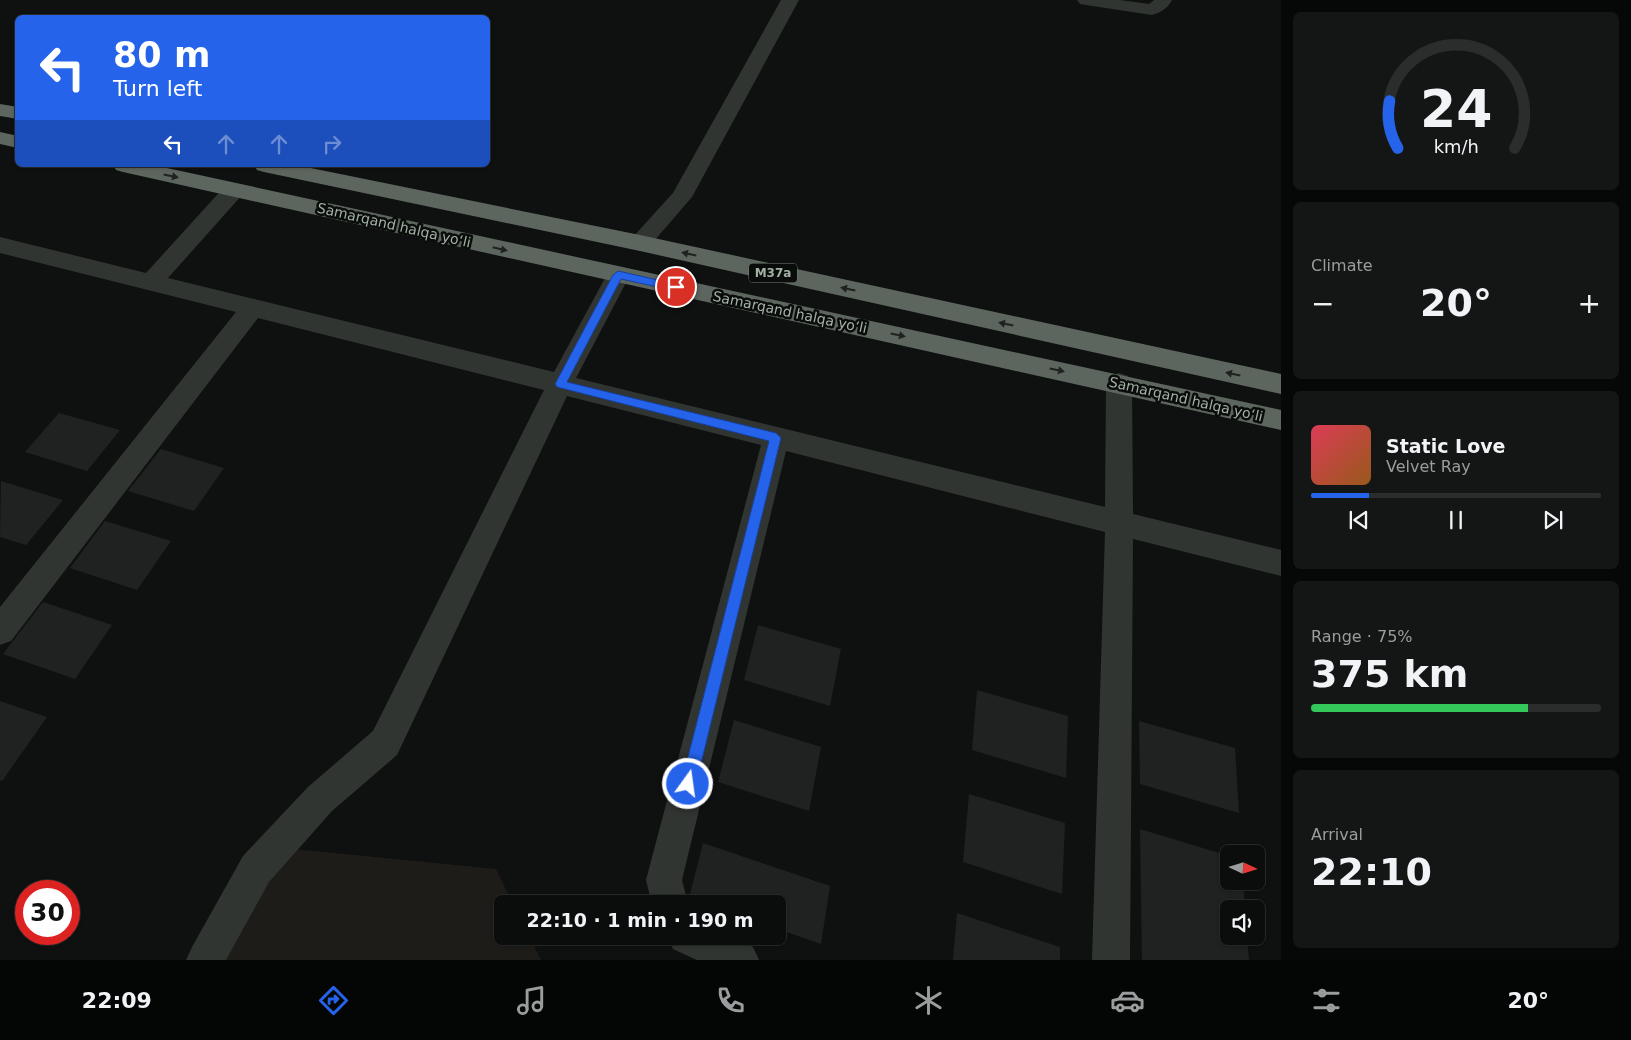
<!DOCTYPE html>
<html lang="en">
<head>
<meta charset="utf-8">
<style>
	:root { --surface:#0b0d0c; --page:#141615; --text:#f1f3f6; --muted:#9a9c9d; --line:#2b2d2d; --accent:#2563eb }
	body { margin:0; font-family:"DejaVu Sans",sans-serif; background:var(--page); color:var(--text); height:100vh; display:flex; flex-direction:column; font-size:19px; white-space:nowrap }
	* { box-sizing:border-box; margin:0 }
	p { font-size:16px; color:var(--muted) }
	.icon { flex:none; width:28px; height:28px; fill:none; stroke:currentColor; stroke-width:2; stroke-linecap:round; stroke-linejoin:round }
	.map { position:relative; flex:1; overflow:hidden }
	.side { display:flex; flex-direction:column; gap:12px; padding:12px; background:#060707; width:350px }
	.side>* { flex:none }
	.top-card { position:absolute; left:15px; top:15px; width:475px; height:152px; border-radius:8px; box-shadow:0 1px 4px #0004,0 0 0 1px var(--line); background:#2563eb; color:#fff; overflow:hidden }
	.needle { width:32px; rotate:94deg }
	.tools { position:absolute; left:1220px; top:845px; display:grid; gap:10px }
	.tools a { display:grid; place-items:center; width:45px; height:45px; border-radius:8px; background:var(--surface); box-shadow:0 1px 4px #0004,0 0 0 1px var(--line); font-size:25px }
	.speed { position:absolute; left:15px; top:880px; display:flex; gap:10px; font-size:25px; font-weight:700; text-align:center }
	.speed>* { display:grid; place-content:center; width:65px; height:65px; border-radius:50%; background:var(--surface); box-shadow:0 1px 4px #0004,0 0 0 1px var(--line); line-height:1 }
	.speed .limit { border:8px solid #d22; background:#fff; color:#111 }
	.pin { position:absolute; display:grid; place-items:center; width:42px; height:42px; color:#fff; margin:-21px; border:2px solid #fff; border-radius:50%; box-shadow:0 1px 5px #0007 }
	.me { position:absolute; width:55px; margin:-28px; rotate:14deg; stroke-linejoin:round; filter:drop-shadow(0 0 4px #0008) }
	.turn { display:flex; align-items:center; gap:18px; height:105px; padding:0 15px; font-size:22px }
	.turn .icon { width:65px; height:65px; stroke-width:2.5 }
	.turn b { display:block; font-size:35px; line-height:42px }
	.lanes { display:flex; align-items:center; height:48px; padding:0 15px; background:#0003; justify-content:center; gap:25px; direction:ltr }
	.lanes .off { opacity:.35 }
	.big { font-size:38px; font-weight:600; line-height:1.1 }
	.side .tile { flex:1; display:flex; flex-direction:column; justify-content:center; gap:8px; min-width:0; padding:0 18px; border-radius:8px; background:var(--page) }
	.side .dial { align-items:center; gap:0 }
	.dial svg { height:130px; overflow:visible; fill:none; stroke:var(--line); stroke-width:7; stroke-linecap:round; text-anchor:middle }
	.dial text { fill:var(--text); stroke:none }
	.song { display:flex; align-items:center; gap:15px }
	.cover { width:60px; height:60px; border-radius:8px; background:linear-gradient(135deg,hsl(350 70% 55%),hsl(30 70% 35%)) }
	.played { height:5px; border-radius:2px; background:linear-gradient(90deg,var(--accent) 20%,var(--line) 20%) }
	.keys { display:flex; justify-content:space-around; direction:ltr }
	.heat { display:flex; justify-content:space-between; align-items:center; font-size:28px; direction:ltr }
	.charge { height:8px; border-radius:4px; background:linear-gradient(90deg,#34c759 75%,var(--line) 0) }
	.trip { position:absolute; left:494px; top:895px; width:292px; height:50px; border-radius:8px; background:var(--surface); box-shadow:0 1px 4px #0004,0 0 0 1px var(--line); font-weight:600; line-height:50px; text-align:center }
	.tabs { display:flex; height:80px; justify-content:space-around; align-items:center; background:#040505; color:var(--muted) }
	.tabs .icon { width:35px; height:35px }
	.tabs .active { color:var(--accent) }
	.tabs b { font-size:22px; color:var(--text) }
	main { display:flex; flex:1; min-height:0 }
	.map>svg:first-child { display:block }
	.green { fill:#1e1c19 }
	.building { fill:#1f2220 }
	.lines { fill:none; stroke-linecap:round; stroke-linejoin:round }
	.minor { fill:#313532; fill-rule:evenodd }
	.highway { fill:#5d665e; fill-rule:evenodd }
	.oneway { fill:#1f2220 }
	.route { fill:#2563eb; stroke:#184099 }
	.labels { text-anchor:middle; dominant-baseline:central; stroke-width:5; stroke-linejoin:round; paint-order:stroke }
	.shield { fill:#0a0c0b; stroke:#748075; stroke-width:1 }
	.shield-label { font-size:12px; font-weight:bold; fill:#a1b1a2 }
	.street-label { font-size:14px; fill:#a1b1a2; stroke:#0a0c0b }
</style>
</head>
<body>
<main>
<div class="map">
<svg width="1281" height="960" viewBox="0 0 1281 960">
	<rect width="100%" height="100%" fill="#0f1110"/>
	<polygon class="green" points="273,847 496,869 513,904 502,904 502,936 529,936 541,960 221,960"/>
	<g class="building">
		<polygon points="59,413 120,430 87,471 25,452"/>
		<polygon points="161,449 224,468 194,511 128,491"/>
		<polygon points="1,481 63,500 26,545 0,537"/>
		<polygon points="105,521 171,541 137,590 70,568"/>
		<polygon points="43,602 112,625 75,679 3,654"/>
		<polygon points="758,625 841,649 830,706 744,680"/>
		<polygon points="977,690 1068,716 1066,778 972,750"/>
		<polygon points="0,701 47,717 2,781 0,780"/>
		<polygon points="734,720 821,747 809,811 718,782"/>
		<polygon points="1139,721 1235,748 1239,813 1140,784"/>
		<polygon points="969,794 1065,823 1062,894 963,862"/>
		<polygon points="1140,829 1229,856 1229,881 1243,881 1245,909 1229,909 1229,936 1247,936 1249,960 1142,960"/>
		<polygon points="703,843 830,886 821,944 778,929 778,904 704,904 689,898"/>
		<polygon points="957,913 1060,947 1060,960 953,960"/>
	</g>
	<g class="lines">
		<g class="minor">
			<polygon points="781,0 799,0 692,197 648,248 640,251 632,248 629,243 632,238 673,193"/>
			<path d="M1077 0H1120L1149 4 1154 0H1172C1168 8 1160 13 1152 15L1086 5 1080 4Z"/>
			<polygon points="234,183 242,185 245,190 242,195 168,278 554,372 610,269 618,267 626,269 630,275 576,378 1105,507 1106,383 1110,376 1119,373 1128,376 1132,383 1133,514 1281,550 1281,576 1133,539 1130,960 1092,960 1105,532 786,451 682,880 688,904 652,904 646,880 761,445 567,396 397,755 332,811 269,882 226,960 186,960 192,947 243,856 308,787 373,731 544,390 258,318 11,641 0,645 0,607 236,312 0,253 0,237 146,273 226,185"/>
			<polygon points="667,936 730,936 753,947 759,960 697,960 673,949"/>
		</g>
		<g class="highway">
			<polygon points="0,104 18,107 18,119 0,116"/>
			<polygon points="0,132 18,136 18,148 0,144"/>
			<polygon points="113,165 153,165 1281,410 1281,430 123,172 116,170"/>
			<polygon points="254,165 296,165 640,235 1281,374 1281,394 640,251 264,172 257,170"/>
		</g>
	</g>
	<defs><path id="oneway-solid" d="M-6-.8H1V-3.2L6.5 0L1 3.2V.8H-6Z" transform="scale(1.25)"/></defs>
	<g class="oneway">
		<use href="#oneway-solid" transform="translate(171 176) rotate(12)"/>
		<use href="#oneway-solid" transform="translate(500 249) rotate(13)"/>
		<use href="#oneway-solid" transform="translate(689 254) rotate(-168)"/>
		<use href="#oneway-solid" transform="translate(848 289) rotate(-168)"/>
		<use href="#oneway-solid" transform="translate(1006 324) rotate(-168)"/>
		<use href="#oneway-solid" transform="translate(898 335) rotate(12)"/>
		<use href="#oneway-solid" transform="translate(1057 370) rotate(12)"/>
		<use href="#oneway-solid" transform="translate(1233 374) rotate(-168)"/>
	</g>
	<polygon class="route" points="618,271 676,284 681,287 676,291 621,279 567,382 776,433 781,438 696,784 693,789 688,791 684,789 681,784 769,441 557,387 555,384 613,275"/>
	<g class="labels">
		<rect class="shield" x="749" y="263.5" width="48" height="19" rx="4"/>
		<g class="shield-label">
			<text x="773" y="273">M37a</text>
		</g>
		<g class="street-label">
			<text transform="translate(394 225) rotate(13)">Samarqand halqa yoʻli</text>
			<text transform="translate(790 312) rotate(12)">Samarqand halqa yoʻli</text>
			<text transform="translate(1186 399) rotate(13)">Samarqand halqa yoʻli</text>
		</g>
	</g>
</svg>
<div class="tools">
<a><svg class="needle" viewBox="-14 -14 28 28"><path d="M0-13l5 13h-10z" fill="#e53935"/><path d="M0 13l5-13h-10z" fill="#9a9c9d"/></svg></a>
<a><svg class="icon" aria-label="sound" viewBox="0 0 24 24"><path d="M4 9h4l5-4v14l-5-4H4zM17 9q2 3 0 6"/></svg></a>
</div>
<div class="speed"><div class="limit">30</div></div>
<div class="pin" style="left:676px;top:287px;background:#d93025"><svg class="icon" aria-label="arrive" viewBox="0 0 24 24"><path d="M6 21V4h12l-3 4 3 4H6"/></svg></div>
<svg class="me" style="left:688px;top:784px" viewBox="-20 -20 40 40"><circle r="17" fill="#2563eb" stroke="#fff" stroke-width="3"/><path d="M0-11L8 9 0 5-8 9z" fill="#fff"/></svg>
<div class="trip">22:10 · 1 min · 190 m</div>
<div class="top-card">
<div class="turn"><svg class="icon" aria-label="left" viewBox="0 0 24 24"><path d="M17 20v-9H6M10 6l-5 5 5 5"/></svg><div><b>80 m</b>Turn left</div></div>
<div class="lanes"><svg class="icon" aria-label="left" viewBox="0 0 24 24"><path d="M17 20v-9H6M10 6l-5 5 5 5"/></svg><svg class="icon off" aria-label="ahead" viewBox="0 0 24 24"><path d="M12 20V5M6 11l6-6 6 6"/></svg><svg class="icon off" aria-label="ahead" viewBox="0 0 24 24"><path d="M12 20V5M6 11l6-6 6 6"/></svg><svg class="icon off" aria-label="right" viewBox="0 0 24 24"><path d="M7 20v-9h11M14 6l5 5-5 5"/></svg></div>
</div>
</div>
<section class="side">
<div class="tile dial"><svg viewBox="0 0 100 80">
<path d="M14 69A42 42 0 1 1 86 69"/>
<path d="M14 69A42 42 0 0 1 9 40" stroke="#2563eb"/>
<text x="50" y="56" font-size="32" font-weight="700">24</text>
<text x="50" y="72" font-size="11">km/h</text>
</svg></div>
<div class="tile"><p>Climate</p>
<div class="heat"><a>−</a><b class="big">20°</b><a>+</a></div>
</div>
<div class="tile">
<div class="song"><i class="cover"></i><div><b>Static Love</b><p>Velvet Ray</p></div></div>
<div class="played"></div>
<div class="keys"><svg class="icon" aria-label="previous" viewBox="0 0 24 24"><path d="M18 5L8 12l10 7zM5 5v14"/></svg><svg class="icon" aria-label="pause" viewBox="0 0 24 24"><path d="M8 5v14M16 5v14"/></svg><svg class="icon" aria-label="next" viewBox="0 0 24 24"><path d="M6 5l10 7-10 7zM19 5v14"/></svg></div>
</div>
<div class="tile"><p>Range · 75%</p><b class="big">375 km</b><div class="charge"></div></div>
<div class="tile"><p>Arrival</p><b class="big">22:10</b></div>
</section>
</main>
<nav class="tabs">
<b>22:09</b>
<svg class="icon active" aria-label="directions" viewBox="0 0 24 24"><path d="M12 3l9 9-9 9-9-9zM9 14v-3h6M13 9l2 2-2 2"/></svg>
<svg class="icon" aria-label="music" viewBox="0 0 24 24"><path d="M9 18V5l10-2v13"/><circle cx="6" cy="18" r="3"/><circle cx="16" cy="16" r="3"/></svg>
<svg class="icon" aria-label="phone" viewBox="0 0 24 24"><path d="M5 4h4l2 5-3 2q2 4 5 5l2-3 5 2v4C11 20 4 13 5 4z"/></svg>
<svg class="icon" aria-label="climate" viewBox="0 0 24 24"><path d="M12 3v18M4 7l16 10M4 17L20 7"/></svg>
<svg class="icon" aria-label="car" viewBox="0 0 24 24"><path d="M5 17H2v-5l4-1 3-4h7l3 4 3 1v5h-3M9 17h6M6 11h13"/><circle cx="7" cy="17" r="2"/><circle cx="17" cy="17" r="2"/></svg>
<svg class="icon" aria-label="filters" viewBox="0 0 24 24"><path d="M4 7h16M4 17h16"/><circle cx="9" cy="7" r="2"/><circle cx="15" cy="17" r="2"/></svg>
<b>20°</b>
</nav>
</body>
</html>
